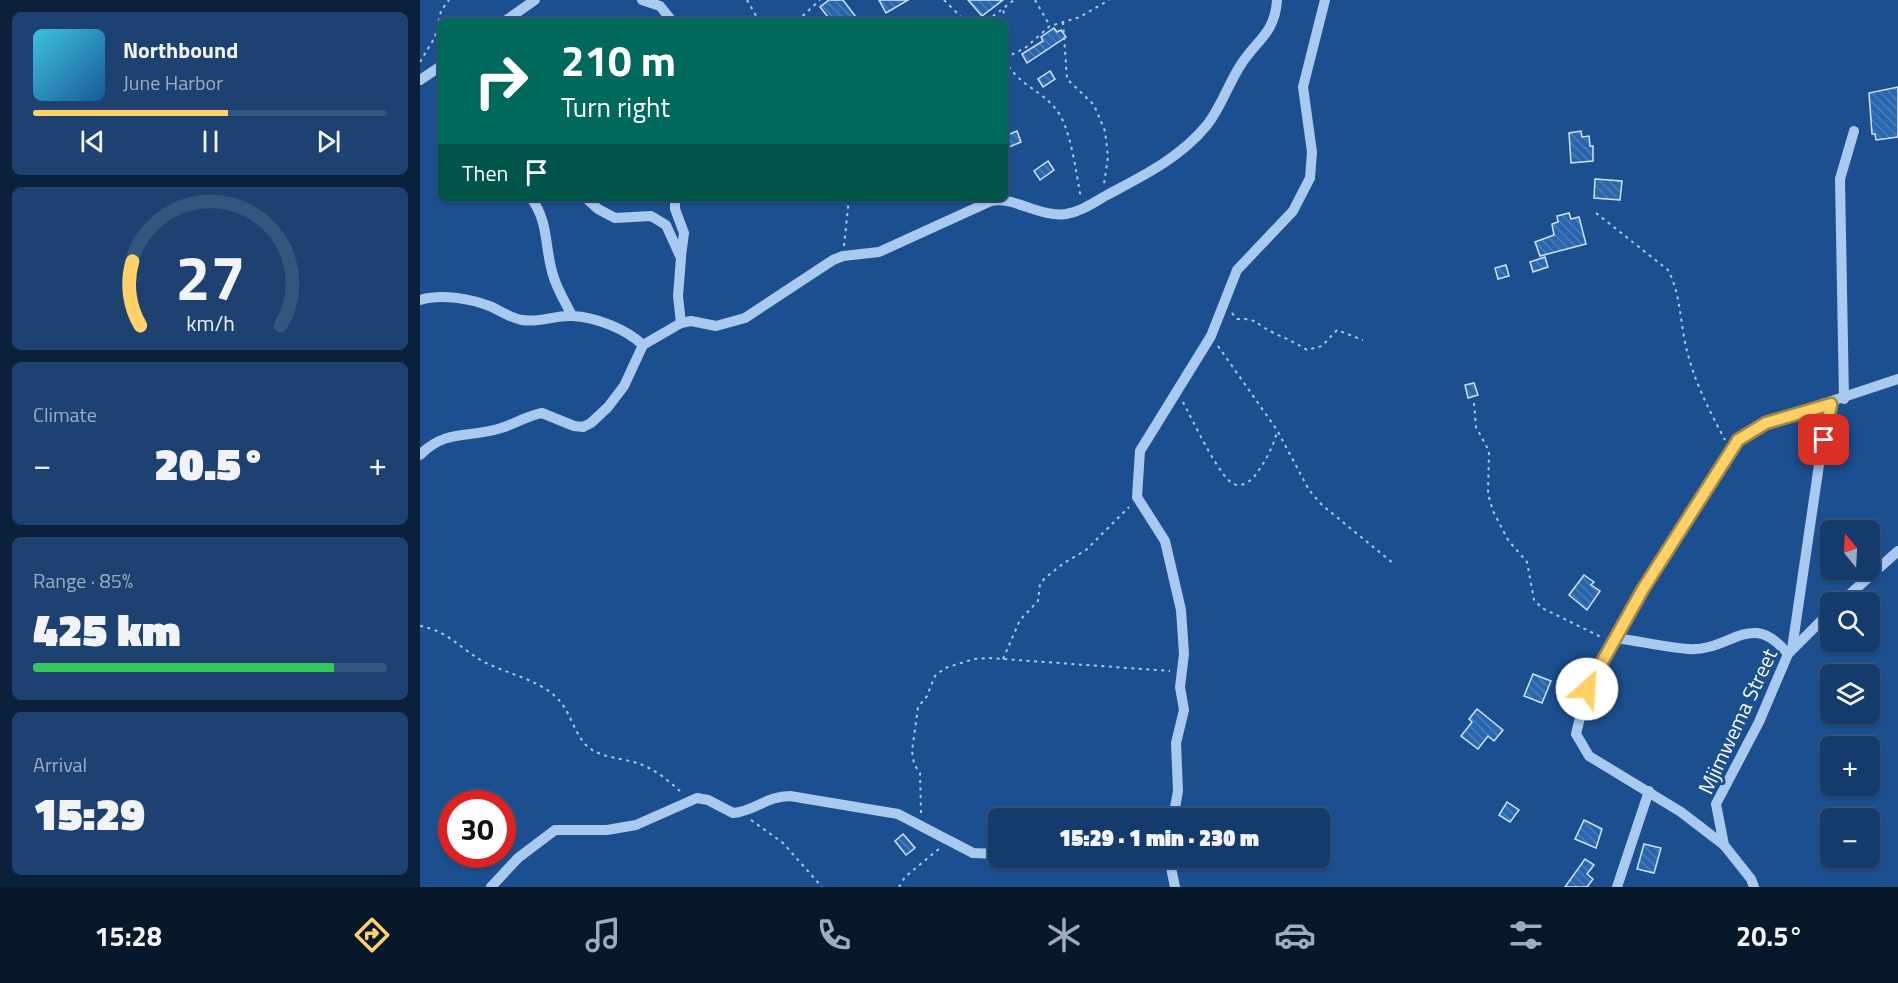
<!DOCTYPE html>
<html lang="en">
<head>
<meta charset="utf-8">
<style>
	:root { --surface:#143b6b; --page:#1d4271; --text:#f1f3f6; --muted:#9dadc1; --line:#33557e; --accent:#ffd166 }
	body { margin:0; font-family:"Titillium Web",sans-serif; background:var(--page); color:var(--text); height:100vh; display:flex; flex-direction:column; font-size:22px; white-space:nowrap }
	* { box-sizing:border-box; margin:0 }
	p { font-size:20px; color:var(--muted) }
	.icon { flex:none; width:33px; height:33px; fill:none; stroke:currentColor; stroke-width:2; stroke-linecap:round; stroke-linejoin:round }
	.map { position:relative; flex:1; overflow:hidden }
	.sheet { display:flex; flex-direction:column; gap:12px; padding:12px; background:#0b203b; width:420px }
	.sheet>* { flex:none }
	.top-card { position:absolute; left:18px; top:18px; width:570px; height:183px; border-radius:9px; box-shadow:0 2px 4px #0004,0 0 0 2px var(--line); background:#00695c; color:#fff; overflow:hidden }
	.needle { width:39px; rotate:342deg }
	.buttons { position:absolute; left:1400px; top:520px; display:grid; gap:12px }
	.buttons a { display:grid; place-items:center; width:60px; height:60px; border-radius:9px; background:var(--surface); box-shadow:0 2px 4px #0004,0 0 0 2px var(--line); font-size:30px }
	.speed { position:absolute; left:18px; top:790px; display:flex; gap:12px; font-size:30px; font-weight:700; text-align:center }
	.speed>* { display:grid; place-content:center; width:78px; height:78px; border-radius:50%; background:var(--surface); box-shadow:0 2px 4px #0004,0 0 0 2px var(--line); line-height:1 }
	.speed .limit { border:9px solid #d22; background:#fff; color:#111 }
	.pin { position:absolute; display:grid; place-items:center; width:51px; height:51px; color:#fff; margin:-26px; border-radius:12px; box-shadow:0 3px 9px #0006 }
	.me { position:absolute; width:66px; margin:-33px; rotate:26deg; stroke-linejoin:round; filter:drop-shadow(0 0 4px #0008) }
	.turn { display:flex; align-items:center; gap:21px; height:126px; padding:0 24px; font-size:27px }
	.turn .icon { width:78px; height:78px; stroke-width:2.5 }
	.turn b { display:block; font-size:42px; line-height:51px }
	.then { display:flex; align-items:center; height:57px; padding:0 24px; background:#0003; gap:12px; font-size:22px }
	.big { font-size:45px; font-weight:800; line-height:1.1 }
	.sheet .tile { flex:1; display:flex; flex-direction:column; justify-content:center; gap:9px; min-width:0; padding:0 21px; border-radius:9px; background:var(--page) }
	.sheet .dial { align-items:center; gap:0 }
	.dial svg { height:156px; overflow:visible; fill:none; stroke:var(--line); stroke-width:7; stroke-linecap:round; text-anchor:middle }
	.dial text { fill:var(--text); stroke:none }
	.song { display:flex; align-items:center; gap:18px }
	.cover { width:72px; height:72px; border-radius:9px; background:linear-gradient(135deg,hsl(190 70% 55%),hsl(210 70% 35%)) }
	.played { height:6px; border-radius:3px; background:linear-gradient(90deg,var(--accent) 55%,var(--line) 55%) }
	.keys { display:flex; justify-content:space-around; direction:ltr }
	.heat { display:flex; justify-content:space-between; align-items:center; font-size:33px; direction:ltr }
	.charge { height:9px; border-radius:4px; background:linear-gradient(90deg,#34c759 85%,var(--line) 0) }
	.trip { position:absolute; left:568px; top:808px; width:342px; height:60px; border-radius:9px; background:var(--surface); box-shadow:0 2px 4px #0004,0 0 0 2px var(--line); font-weight:800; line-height:60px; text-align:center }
	.tabs { display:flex; height:96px; justify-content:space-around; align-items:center; background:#08182b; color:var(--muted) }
	.tabs .icon { width:42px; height:42px }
	.tabs .current { color:var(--accent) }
	.tabs b { font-size:27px; color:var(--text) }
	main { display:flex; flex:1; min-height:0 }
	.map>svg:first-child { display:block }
	.building { fill:url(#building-back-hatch); stroke:#cfe3fa; stroke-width:1.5 }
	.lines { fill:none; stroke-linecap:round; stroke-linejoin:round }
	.path { stroke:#a9c9ee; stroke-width:2; stroke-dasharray:3 4.5; stroke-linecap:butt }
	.minor { stroke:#a9c9ee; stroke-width:10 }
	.route-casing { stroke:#a68842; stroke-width:15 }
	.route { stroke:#ffd166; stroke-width:10 }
	.labels { text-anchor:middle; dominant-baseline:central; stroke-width:6; stroke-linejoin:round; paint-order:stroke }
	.street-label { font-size:21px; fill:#fff; stroke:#1b4f8f }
</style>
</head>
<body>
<main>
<section class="sheet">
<div class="tile">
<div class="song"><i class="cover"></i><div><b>Northbound</b><p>June Harbor</p></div></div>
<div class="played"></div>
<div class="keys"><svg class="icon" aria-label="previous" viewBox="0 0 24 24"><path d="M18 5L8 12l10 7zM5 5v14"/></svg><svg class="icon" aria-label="pause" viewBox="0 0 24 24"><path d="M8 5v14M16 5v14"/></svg><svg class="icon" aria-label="next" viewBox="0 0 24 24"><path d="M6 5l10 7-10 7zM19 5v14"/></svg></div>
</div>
<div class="tile dial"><svg viewBox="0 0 100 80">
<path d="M14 69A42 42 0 1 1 86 69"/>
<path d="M14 69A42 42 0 0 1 10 36" stroke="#ffd166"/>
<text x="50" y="56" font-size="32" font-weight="700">27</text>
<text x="50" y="72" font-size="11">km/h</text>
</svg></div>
<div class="tile"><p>Climate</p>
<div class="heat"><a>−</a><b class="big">20.5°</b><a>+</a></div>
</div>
<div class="tile"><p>Range · 85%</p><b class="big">425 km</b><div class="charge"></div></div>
<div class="tile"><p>Arrival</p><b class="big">15:29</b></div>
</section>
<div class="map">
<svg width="1478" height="887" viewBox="0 0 1478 887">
	<defs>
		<pattern id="building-back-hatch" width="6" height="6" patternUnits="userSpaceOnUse" patternTransform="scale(1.5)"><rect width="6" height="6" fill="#2a66ad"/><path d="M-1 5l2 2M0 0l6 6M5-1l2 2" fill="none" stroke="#4a7db9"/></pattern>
	</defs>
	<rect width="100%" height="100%" fill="#1b4f8f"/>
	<g class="building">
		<polygon points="409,0 423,0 439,21 411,21 400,7"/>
		<polygon points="459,0 488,0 466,13"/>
		<polygon points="548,0 583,0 562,16"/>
		<polygon points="634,28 637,32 641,30 646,37 607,63 602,54 623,41 621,37"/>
		<polygon points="630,71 635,79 623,87 618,79"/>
		<polygon points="1478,87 1478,137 1456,140 1455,134 1452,134 1449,93"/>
		<polygon points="597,131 601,142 589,147 585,136"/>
		<polygon points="1161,131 1162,137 1169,136 1170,146 1173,146 1173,161 1151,163 1149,133"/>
		<polygon points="628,161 634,170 620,180 614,171"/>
		<polygon points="1175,179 1202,181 1200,200 1174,198"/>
		<polygon points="1149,213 1151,219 1159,217 1166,244 1120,256 1115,242 1134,235 1132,224 1138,222 1137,216"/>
		<polygon points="1125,257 1128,267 1113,272 1110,262"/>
		<polygon points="1086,265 1089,276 1078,279 1075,268"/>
		<polygon points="1054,383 1058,395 1048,398 1045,385"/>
		<polygon points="1164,575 1174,582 1171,585 1180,591 1167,610 1149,595"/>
		<polygon points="1113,674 1131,681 1122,703 1104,696"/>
		<polygon points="1057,709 1083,730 1074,741 1068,736 1058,749 1041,736 1052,722 1049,719"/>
		<polygon points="1087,802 1099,810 1090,822 1079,815"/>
		<polygon points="1164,820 1182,829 1176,848 1155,839"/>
		<polygon points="483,834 495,848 486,855 475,841"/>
		<polygon points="1224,844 1241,848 1234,873 1217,869"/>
		<polygon points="1165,859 1174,865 1167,874 1173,879 1167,887 1145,887"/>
	</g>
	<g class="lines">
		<g class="path">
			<polyline points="327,0 339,21"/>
			<polyline points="524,0 545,21"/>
			<polyline points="615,0 630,26"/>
			<polyline points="377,21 400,0"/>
			<polyline points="567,21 594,0"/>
			<polyline points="583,21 584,7"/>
			<polyline points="643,22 647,79 674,105 685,131 688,157 684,184"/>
			<polyline points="585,58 605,48 630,26 660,17 689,0"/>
			<path d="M585 60C598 85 618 88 635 108 651 126 656 174 661 198"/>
			<polyline points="0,62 15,37 21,11 29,0"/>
			<path d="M1176 213 1248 270C1261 294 1260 324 1267 351 1275 383 1289 410 1305 440"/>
			<polyline points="424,246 429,198"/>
			<path d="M812 313 817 319C838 318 835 324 852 332 864 338 875 342 887 350L902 346 917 330 943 340"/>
			<polyline points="798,346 857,430 889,490 902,505 974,564"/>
			<path d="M763 402C771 417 800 479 814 484 823 488 832 480 837 473 846 460 853 447 857 432"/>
			<polyline points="1054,403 1056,427 1069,451 1068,494 1073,511 1088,540 1107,562 1114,600 1122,608 1181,637"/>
			<path d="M0 626C29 631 41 650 66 663 89 674 118 680 136 697 151 711 153 733 168 747 181 758 204 758 220 764 236 770 249 781 261 792"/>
			<polyline points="583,659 600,620 618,601 620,584 625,578 644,563 666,550 709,507"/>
			<polyline points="501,813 500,773 494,764 492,751 498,707 507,696 515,676 525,668 554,659 569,658 750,671"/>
			<polyline points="331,820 363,843 402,887"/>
			<polyline points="479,887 485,877 520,848"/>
		</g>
		<g class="minor">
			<polyline points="222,0 240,6 252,21"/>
			<polyline points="85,21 115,0"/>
			<polyline points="0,80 21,66"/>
			<path d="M111 198C130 223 124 250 134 278 138 291 146 303 152 316"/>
			<polyline points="166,198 178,209 195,218 231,216 246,225 261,258 258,296 261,323"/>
			<polyline points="255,198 255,209 264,233 261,256"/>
			<path d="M0 300C21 293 52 299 72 307 82 312 91 318 102 320 119 323 135 315 152 316 176 317 206 329 223 345"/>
			<polyline points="1424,399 1420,179 1434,131"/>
			<path d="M0 455C26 429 47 438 78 429 93 425 106 416 122 413L154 426 163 427 171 423 188 407 204 386 223 345 261 323 271 321 296 326 325 318 413 260 423 256 459 252 571 201C594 196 620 218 646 214 662 211 673 203 687 195 723 176 760 158 787 125 801 107 808 85 820 66 836 40 855 34 857 0"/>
			<polyline points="1420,603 1478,551"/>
			<path d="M1195 638C1219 641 1244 647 1268 649 1311 652 1331 608 1368 654"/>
			<polyline points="1372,649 1400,458 1411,404"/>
			<polyline points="753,819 758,791 756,743 764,710 760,687 764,654 761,610 745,541 717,497 720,451 791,336 817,270 873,211 890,178 892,152 883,87 905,0"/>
			<polyline points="1304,845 1261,812 1169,756 1156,734 1167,689 1182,661 1223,589 1318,440 1345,423 1478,379"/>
			<polyline points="736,858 748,863"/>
			<polyline points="749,858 755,887"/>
			<path d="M71 887 98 858 135 830H187L216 825 277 798 288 800 313 813C334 812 346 796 370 796L478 814 553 853 579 854"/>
			<polyline points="1197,887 1229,791"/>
			<polyline points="1334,887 1331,879 1304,845 1296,804 1339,722 1368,654 1410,612"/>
		</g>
	</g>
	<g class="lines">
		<g class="route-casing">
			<polyline id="route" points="1167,689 1223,589 1318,440 1346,423 1411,404 1404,440"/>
		</g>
		<use href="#route" class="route"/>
	</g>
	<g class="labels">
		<g class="street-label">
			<text transform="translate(1317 721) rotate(-65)">Mjimwema Street</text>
		</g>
	</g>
</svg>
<div class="buttons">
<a><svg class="needle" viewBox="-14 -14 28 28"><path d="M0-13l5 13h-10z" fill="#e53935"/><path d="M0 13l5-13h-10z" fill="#9dadc1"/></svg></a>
<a><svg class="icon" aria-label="search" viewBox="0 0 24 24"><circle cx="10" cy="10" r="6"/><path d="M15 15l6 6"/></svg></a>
<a><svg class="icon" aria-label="layers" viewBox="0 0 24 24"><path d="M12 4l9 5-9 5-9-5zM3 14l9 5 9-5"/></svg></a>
<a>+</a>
<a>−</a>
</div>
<div class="speed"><div class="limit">30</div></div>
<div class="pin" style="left:1404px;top:440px;background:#d93025"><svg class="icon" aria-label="arrive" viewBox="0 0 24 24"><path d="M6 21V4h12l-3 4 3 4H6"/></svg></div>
<svg class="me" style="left:1167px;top:689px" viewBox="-20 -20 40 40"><circle r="19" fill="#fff"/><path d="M0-13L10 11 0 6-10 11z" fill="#ffd166"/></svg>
<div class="trip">15:29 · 1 min · 230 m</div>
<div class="top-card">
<div class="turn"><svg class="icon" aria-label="right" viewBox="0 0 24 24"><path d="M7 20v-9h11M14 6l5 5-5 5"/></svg><div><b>210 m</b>Turn right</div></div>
<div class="then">Then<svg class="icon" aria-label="arrive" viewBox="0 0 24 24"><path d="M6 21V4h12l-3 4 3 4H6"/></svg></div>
</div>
</div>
</main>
<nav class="tabs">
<b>15:28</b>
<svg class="icon current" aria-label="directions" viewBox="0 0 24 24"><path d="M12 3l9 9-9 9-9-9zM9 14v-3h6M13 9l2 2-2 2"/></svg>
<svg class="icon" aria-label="music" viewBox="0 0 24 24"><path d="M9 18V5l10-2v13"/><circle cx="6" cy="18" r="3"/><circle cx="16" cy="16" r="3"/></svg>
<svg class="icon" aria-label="phone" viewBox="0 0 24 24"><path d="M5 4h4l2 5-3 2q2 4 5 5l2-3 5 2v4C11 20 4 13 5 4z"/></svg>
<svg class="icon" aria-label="climate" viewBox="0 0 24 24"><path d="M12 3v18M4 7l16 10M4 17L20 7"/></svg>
<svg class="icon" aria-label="car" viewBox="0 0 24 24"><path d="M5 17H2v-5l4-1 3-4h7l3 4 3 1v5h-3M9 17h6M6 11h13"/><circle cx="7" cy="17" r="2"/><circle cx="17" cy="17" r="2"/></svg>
<svg class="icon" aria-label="filters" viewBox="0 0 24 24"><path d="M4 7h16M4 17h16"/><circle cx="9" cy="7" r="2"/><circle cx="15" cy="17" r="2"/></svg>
<b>20.5°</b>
</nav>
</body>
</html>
